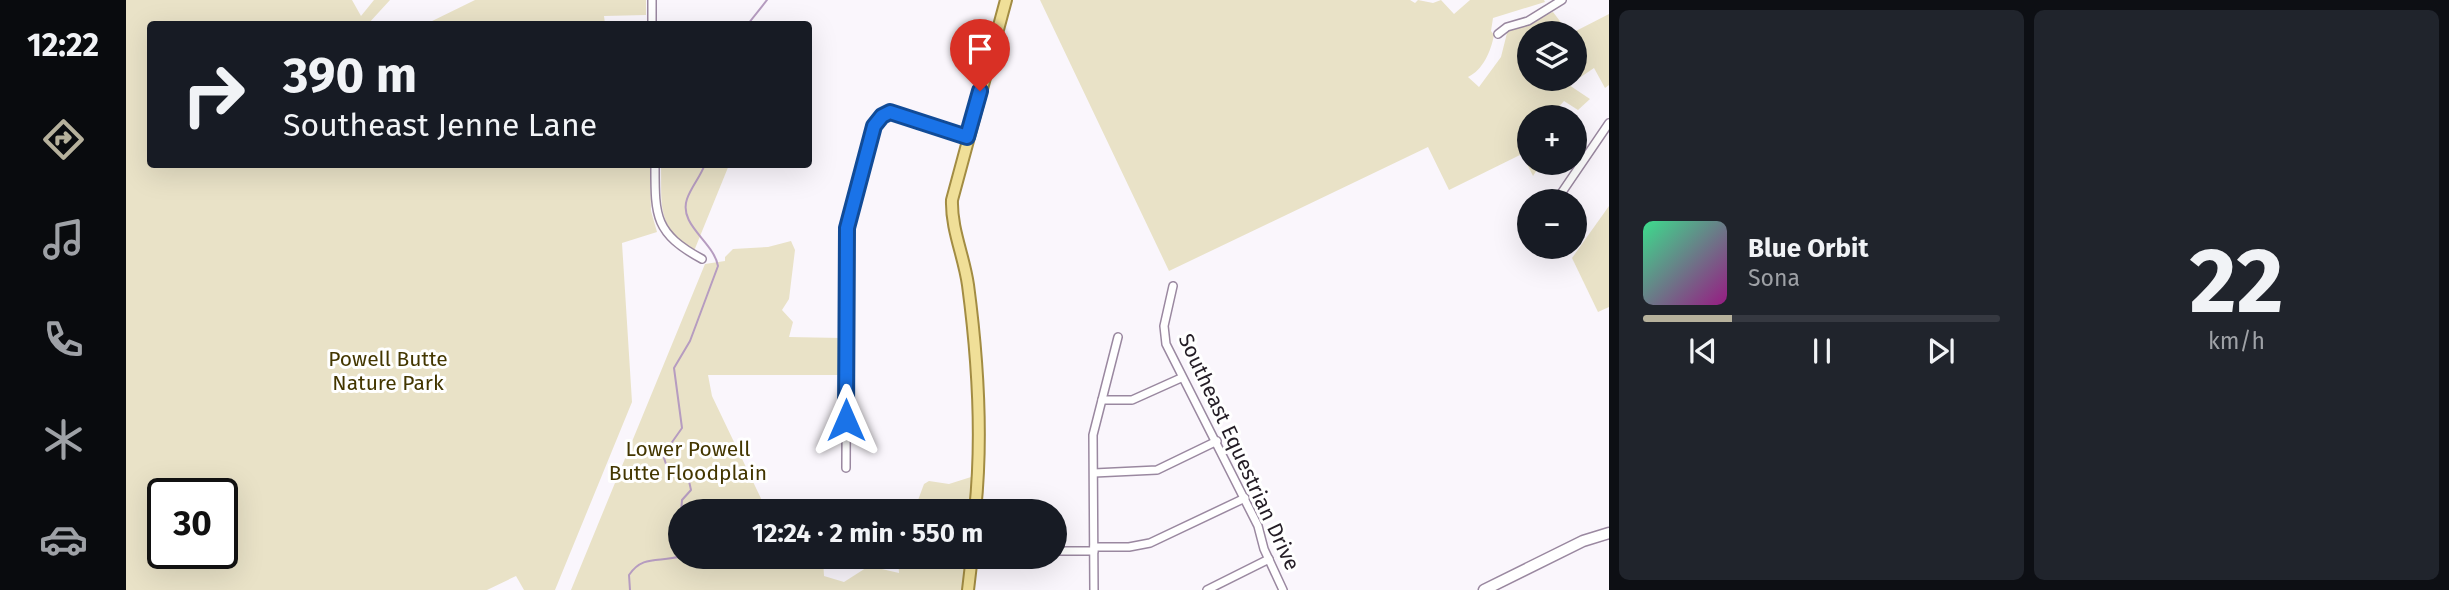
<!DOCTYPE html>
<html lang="en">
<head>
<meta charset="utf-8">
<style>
	:root { --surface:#171b24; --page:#20242c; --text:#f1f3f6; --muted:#9ea1a6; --line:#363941; --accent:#b6b19c }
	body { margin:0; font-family:"Fira Sans",sans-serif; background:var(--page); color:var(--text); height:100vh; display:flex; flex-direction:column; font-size:26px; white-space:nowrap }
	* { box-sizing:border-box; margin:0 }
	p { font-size:23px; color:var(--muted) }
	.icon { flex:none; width:38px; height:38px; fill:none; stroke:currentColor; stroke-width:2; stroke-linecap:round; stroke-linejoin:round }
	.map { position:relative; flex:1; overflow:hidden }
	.drawer { display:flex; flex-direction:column; gap:10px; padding:10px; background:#0d0f14; width:840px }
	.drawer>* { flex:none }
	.guide { position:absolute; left:21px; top:21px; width:665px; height:147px; border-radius:7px; box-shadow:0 7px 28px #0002; background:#171b24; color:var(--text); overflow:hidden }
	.fabs { position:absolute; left:1391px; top:21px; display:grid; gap:14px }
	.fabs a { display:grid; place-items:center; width:70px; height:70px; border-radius:50%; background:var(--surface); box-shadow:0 7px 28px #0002; font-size:35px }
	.speed { position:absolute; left:21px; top:478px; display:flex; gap:14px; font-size:35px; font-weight:700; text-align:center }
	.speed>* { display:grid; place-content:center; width:91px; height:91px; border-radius:50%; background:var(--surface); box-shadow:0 7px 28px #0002; line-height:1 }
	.speed .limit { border:4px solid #111; border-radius:10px; background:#fff; color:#111 }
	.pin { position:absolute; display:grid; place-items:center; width:60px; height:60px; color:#fff; margin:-72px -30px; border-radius:50% 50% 50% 0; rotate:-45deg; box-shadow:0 0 7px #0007 }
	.pin .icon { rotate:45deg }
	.me { position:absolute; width:77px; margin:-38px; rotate:0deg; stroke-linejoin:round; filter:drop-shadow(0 0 5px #0008) }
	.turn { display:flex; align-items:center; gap:24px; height:147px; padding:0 21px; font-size:32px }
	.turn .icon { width:91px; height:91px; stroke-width:2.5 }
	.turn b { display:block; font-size:49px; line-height:60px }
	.drawer .card { flex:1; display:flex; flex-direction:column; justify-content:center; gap:10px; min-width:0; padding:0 24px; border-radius:10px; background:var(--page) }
	.drawer .dial { align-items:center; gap:0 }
	.dial b { font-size:91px; line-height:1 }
	.song { display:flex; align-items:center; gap:21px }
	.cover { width:84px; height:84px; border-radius:10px; background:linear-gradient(135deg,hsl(150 70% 55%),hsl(310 70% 35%)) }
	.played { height:7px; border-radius:4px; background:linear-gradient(90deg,var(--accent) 25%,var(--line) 25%) }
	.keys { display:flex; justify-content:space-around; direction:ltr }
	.drawer .tiles { flex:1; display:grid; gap:10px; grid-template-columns:repeat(2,1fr) }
	.trip { position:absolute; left:542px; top:499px; width:399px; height:70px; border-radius:35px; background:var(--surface); box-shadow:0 7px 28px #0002; font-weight:700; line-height:70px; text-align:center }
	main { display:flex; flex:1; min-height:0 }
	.tabs { display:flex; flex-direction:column; width:126px; justify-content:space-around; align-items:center; background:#090b0e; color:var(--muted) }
	.tabs .icon { width:49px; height:49px }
	.tabs .on { color:var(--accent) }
	.tabs b { font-size:32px; color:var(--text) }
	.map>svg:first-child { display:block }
	.green { fill:#e9e2c7; fill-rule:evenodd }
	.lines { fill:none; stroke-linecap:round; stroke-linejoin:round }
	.stream { stroke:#b69cc0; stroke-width:2 }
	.street-casing { stroke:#9a88a0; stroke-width:10 }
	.secondary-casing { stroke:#9a88a0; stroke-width:13 }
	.primary-casing { stroke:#a28c43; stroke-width:14 }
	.street { stroke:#fff; stroke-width:7 }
	.secondary { stroke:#fff; stroke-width:10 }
	.primary { stroke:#f0df98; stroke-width:10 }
	.route-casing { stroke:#114b97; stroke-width:18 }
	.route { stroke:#1a73e8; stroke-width:12 }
	.labels { text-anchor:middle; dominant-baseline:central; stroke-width:6; stroke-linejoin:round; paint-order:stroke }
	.park-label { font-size:21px; fill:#433600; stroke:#fff }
	.street-label { font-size:21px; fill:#231c25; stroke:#fff }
</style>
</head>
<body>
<main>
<nav class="tabs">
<b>12:22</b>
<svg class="icon on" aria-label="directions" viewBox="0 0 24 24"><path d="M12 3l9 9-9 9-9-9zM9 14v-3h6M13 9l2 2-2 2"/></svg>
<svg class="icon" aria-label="music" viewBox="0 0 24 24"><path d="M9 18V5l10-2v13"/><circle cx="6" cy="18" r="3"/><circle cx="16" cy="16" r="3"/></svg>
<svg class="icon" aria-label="phone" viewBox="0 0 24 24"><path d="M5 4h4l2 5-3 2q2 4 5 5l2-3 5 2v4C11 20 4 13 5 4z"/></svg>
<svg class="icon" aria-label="climate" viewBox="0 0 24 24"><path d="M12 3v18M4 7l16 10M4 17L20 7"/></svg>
<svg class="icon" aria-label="car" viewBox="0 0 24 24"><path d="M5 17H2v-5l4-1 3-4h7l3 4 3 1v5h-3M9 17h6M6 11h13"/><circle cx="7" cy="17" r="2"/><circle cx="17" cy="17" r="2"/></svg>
</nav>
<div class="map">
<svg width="1483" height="590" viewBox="0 0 1483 590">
	<rect width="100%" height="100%" fill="#faf6fc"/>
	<g class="green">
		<path d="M0 0H226L235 16 248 0H264L242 24H24V164L524 165 525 211 531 232 496 243 506 402 429 590H398L390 576 361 590H0ZM37 494H96V553H37Z"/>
		<polygon points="349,0 520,0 520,15 478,16 479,24 300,24"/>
		<path d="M914 0H1284L1289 3 1292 0 1307 3 1315 0 1328 14 1344 0H1418L1419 2 1367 18 1365 31 1368 35C1365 51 1357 70 1342 77L1353 87 1375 57 1382 29 1427 12 1443 33H1404V79H1449V33H1446L1483 14V85L1479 88 1468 68 1443 85 1464 99 1452 110 1438 101 1424 117H1404L1403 149 1400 155 1404 163 1414 165 1407 176 1396 154 1323 190 1302 147 1043 271Z"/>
		<path d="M535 165H603L568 251C530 225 536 207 535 165Z"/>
		<polygon points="1483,206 1483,307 1472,312 1446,258"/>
		<polygon points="665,241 669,250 663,299 656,310 667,322 663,337 716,338 716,375 582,375 586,396 641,511 555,511 555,556 702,557 697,559 698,576 718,582 743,566 773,573 772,557 840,557 837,590 445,590 579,264 599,261 599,257 607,249 642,247"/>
		<polygon points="845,477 844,511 788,511 798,484 803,481 823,484"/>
	</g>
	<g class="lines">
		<g class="stream">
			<polyline points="622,24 641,0"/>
			<path d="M555 513 556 500 565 490 563 481 541 467 537 455 556 428 548 368 564 341 592 266C588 242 552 225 561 199 565 187 575 176 579 164"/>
			<path d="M504 590 503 575C517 554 534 563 555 556"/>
		</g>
		<g class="street-casing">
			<g id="street">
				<polyline points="526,0 526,24"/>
				<polyline points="1372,34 1381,27 1402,21 1436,0"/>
				<path d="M529 164C529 216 528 233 576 259"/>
				<polyline points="1430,201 1483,123"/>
				<polyline points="1047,286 1038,326 1040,344 1132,526 1138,549 1157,590"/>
				<polyline points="976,400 1006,400 1055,378"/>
				<polyline points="720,468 721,228 748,126 756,116 764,112 841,137"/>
				<polyline points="968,473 1031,470 1091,441"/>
				<polyline points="968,547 1003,547 1024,543 1119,498"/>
				<polyline points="929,551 968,551"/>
				<polyline points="968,590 967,435 992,337"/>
				<polyline points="1081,590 1143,559"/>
			</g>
		</g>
		<g class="secondary-casing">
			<polyline id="secondary" points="1358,590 1457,541 1483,533"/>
		</g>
		<g class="primary-casing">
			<g id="primary">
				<path d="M849 511C857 436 852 360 842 285 838 256 825 229 826 200L880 0"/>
				<polyline points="842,590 846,556"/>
			</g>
		</g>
		<use href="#street" class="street"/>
		<use href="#secondary" class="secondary"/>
		<use href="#primary" class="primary"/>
	</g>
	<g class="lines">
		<g class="route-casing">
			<polyline id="route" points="720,420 721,228 748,126 756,116 764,112 841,137 854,91"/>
		</g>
		<use href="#route" class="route"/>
	</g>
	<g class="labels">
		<g class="park-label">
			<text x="262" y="359">Powell Butte<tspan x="262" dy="24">Nature Park</tspan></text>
			<text x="562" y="449">Lower Powell<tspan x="562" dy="24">Butte Floodplain</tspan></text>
		</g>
		<g class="street-label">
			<text transform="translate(1113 452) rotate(65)">Southeast Equestrian Drive</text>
		</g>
	</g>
</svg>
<div class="fabs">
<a><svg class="icon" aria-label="layers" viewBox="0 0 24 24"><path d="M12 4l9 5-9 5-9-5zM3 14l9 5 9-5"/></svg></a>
<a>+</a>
<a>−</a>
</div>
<div class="speed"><div class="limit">30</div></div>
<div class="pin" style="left:854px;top:91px;background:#d93025"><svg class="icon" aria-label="arrive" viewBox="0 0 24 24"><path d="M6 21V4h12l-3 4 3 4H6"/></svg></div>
<svg class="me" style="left:720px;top:420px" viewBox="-20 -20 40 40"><path d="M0-17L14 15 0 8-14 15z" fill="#1a73e8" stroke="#fff" stroke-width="4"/></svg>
<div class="trip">12:24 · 2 min · 550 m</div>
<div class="guide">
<div class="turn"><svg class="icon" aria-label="right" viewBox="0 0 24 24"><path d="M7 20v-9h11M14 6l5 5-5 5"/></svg><div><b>390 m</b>Southeast Jenne Lane</div></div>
</div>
</div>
<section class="drawer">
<div class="tiles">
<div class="card">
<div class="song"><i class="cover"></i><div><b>Blue Orbit</b><p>Sona</p></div></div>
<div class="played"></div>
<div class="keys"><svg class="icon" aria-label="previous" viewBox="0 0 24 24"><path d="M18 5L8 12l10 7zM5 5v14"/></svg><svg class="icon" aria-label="pause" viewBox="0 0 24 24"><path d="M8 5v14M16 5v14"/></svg><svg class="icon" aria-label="next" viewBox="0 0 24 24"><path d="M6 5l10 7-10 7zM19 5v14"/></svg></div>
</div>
<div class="card dial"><b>22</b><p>km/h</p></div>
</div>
</section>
</main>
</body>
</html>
